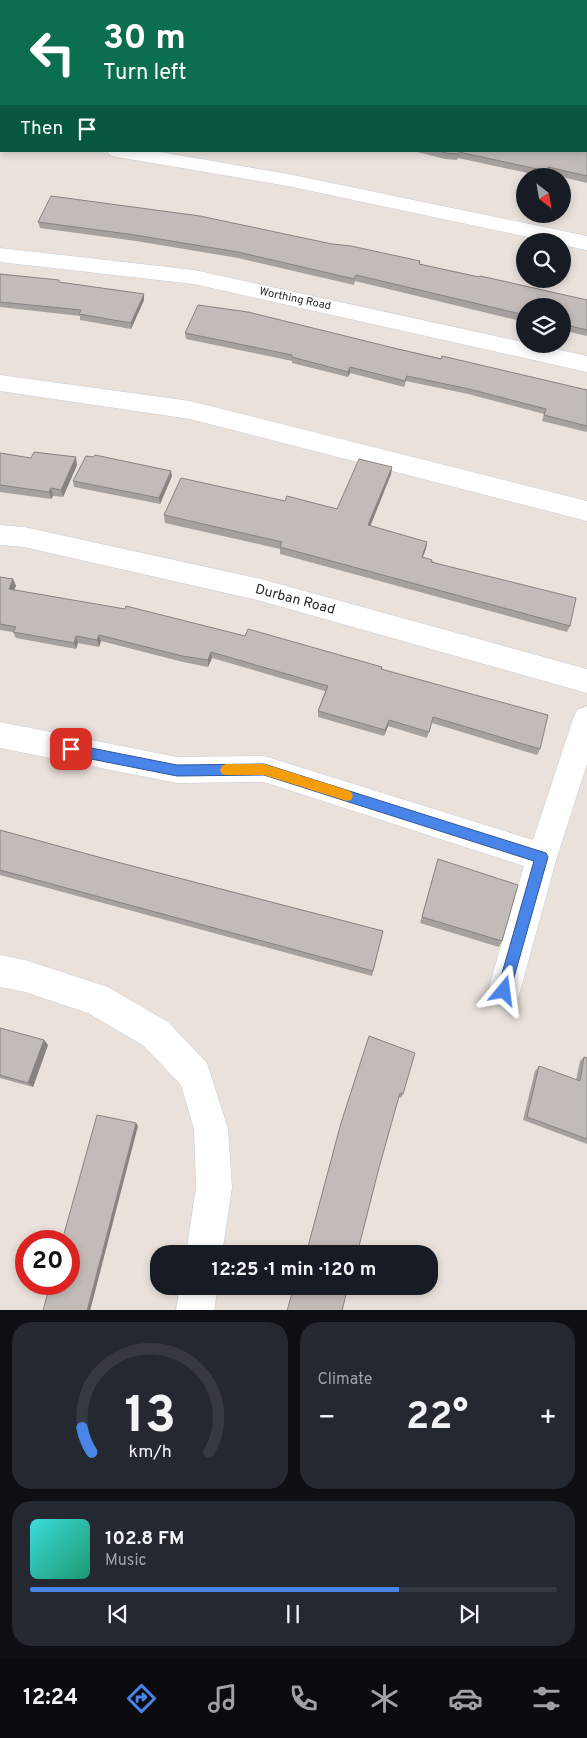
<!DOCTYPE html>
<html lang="en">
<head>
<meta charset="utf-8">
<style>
	:root { --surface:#171b24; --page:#242831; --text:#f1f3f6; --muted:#9ea1a6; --line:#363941; --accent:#4985e9 }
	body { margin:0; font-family:Overpass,sans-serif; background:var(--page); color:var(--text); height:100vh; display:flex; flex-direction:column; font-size:19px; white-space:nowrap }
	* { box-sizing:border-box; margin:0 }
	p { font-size:16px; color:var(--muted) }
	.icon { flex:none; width:28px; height:28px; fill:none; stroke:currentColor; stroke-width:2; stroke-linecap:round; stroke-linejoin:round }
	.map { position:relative; height:1310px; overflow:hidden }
	.details { display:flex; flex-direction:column; gap:12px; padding:12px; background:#0d0f14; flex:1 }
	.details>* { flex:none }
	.banner { position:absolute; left:0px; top:0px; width:588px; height:152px; box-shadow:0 2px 8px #0003; background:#0b6e4f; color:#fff; overflow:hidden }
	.needle { width:32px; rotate:149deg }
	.fabs { position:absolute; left:516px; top:168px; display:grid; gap:10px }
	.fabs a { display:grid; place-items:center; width:55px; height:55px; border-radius:50%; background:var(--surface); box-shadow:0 2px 8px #0003; font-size:25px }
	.speed { position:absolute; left:15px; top:1230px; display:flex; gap:10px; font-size:25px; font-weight:700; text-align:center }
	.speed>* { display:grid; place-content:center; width:65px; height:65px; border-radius:50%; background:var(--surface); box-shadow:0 2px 8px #0003; line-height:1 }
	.speed .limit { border:8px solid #d22; background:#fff; color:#111 }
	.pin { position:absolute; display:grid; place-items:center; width:42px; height:42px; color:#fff; margin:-21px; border-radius:10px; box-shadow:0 2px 8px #0006 }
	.me { position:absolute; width:55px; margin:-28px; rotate:16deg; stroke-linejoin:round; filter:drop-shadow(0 0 4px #0008) }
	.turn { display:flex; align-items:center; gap:18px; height:105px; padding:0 20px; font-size:22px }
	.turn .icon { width:65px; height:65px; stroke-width:2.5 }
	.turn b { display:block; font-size:35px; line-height:42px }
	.then { display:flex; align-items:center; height:48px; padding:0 20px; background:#0003; gap:10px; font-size:19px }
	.big { font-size:38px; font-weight:700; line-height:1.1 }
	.details .card { flex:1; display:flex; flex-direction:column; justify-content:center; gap:8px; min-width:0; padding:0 18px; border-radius:20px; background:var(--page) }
	.details .dial { align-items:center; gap:0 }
	.dial svg { height:130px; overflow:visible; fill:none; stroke:var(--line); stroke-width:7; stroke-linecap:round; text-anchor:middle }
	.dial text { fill:var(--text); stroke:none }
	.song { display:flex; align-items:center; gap:15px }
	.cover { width:60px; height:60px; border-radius:8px; background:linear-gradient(135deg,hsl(180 70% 55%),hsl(160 70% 35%)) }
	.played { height:5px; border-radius:2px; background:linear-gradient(90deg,var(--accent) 70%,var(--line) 70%) }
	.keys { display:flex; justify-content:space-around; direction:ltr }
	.heat { display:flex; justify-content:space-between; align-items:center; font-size:28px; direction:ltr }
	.details .tiles { flex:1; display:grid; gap:12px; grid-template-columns:1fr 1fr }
	.card:last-child { grid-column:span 2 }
	.trip { position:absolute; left:150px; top:1245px; width:288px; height:50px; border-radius:20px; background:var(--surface); box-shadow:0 2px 8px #0003; font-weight:700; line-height:50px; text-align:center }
	.menu { display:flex; height:80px; justify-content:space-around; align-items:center; background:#090b0e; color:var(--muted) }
	.menu .icon { width:35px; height:35px }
	.menu .current { color:var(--accent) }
	.menu b { font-size:22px; color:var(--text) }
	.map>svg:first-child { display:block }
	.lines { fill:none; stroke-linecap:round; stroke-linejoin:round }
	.stream { stroke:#77dae3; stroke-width:10 }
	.minor-casing { stroke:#c7ccd5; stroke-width:1 }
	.minor { fill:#fff; fill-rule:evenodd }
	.wall { fill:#a7a19e }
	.shaded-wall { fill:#888381 }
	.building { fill:#c2bbb8; stroke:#888381 }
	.route { fill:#4985e9; stroke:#2f5697 }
	.slow { fill:#f59e0b }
	.labels { text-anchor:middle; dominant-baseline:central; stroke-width:4; stroke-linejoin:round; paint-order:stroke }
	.far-street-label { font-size:11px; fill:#282828; stroke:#fff }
	.street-label { font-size:14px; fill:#282828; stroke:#fff }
</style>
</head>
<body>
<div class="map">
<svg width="587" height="1311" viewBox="0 0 587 1311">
	<rect width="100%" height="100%" fill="#eae1db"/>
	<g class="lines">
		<polyline class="stream" points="521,1 522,0"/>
		<g class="minor-casing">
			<g id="minor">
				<rect x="586" y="38" width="1" height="10"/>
				<rect x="0" y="135" width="1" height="12"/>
				<rect x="586" y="135" width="1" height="12"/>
				<polygon points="107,151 154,151 288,174 587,236 587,250 562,245 562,241 547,241 288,186 117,157 110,155"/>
				<polygon points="0,248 194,270 587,356 587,372 194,284 0,262"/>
				<polygon points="0,375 190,401 587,501 587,521 190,419 0,391"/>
				<polygon points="0,525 24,527 261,579 587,669 587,693 261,601 24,547 0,545"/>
				<polygon points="587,706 587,764 557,857 520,991 516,1003 504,1007 492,1003 488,991 524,866 264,782 177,783 0,748 0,722 177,757 264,756 533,840 573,719 577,710"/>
				<polygon points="0,955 25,960 108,987 168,1022 207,1063 228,1129 232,1187 222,1254 186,1254 196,1187 194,1129 181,1085 144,1046 88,1013 25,992 0,987"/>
				<polygon points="180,1286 218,1286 214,1311 176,1311"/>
			</g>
		</g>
		<use href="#minor" class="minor"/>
	</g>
	<g class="wall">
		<polygon points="587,142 587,183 562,177 562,176 546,173 545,176 542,176 458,158 457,160 445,159 413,151 586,151"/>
		<polygon points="38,222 420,264 479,277 587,300 587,336 562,330 562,306 525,306 525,322 355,281 354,285 238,258 136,241 40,228"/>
		<polygon points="0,274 144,294 144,300 131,329 80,320 80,316 0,307"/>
		<polygon points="185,333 398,349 587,390 587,432 542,421 544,414 468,394 406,381 404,387 350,373 348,377 292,363 292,361 186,339"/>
		<polygon points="0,453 31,458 77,465 63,497 53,496 51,499 0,492"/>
		<polygon points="392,467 391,474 370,526 427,542 426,549 423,557 570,626 567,632 280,554 280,549 165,523 164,515 337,509"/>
		<polygon points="172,476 160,504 74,487 73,481"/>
		<polygon points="0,577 13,579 16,586 14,590 245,636 382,667 382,669 540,749 537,755 432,723 427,738 388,726 384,736 318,717 318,711 325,691 212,658 208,667 183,662 101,641 99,647 78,643 76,649 16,638 13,632 0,630"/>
		<polygon points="0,830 113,861 383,931 372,976 0,875"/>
		<polygon points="438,859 502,941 499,947 420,923"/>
		<polygon points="0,1028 44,1040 48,1045 33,1087 0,1078"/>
		<polygon points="369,1036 403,1094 401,1098 399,1097"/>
		<polygon points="584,1057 587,1058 587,1144 523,1120 535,1071 539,1066 576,1080 580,1061"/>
	</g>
	<g class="shaded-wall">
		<polygon points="141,0 156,0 153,1 138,1"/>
		<polygon points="251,0 261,0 259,1 249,1"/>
		<polygon points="144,294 144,300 131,329 131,323"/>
		<polygon points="350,367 350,373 348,377 348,372"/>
		<polygon points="76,457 77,465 63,497 61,490"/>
		<polygon points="392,467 391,474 368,532 368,525"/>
		<polygon points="171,471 172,476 160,504 159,498"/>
		<polygon points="51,488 53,496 51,499 49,492"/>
		<polygon points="427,542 426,549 420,563"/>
		<polygon points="13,579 16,586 11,596 9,589"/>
		<polygon points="99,635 101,641 99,647 97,640"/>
		<polygon points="76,636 78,643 76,649 74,643"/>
		<polygon points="211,652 212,658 208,667 208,660"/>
		<polygon points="389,720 388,726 384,736 385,730"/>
		<polygon points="44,1040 48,1045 33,1087 28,1083"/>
		<polygon points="136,1123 138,1126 90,1311 87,1311"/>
	</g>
	<g class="building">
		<polygon points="13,0 141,0 138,1 13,1"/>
		<polygon points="181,0 251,0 249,1 181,1"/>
		<polygon points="0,11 1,11 1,49 1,42 0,43"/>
		<polygon points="1,54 1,91 0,91 0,55"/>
		<polygon points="586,91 587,91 587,128 586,129"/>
		<polygon points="586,141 587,142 587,176 548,167 546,171 459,152 458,154 446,153 439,151 586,151"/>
		<polygon points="51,196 200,216 332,244 351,246 420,261 419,264 479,277 480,276 494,279 587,300 587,330 562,324 562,306 525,306 525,315 356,275 354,279 238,252 135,235 38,222"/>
		<polygon points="0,274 59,280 59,282 144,294 131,323 79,314 81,310 0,302"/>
		<polygon points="198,305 248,312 398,349 441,359 442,356 587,390 587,426 544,415 546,409 469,389 407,376 405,381 350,367 348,372 292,357 292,355 185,333"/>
		<polygon points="34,452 76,457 61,490 51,488 49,492 0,485 0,453 31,458"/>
		<polygon points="95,455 171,471 159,498 73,481 86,456 93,457"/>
		<polygon points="359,459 392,467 368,525 427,542 422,557 432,560 431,562 576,598 570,626 280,547 282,542 164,515 181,478 285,501 287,496 337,509"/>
		<polygon points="0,577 13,579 9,589 125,609 126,606 245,636 248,629 382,667 381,669 548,715 540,749 433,717 429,732 389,720 385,730 318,711 328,686 211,652 208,660 182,656 99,635 97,640 76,636 74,643 13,632 16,627 0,624"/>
		<polygon points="0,830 113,861 383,931 373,971 0,870"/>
		<polygon points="438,859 518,885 502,941 422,917"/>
		<polygon points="0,1028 44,1040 28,1083 0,1075"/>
		<polygon points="369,1036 415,1053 403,1094 400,1093 380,1164 357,1254 306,1254 341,1123"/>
		<polygon points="584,1057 587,1058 587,1139 527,1117 539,1066 580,1081"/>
		<polygon points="97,1115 136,1123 87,1311 43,1311 50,1284 69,1284 69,1241 62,1241"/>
		<polygon points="294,1286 348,1286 342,1311 287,1311"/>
	</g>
	<polygon class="route" points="71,744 177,765 264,764 546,853 548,857 509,995 504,997 499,995 497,991 534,861 264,775 177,776 71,755 67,753 65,749 67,745"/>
	<polygon class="slow" points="226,764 264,764 347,790 351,792 353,796 351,800 347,801 264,775 226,775 222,774 220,770 222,766"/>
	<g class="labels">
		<g class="far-street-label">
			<text transform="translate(295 299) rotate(12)">Worthing Road</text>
		</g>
		<g class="street-label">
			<text transform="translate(295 600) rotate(15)">Durban Road</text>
		</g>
	</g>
</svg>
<div class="fabs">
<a><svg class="needle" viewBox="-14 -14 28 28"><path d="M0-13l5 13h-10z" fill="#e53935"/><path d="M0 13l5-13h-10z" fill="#9ea1a6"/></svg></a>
<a><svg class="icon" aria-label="search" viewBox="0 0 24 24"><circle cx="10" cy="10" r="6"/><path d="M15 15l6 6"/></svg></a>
<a><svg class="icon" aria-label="layers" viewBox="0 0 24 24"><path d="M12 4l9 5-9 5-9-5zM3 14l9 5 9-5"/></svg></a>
</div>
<div class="speed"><div class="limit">20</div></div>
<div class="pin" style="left:71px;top:749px;background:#d93025"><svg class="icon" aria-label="arrive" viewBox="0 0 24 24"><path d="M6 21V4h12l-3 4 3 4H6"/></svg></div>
<svg class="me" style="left:504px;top:991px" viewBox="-20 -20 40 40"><path d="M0-17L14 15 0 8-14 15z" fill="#4985e9" stroke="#fff" stroke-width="4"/></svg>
<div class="trip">12:25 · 1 min · 120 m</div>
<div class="banner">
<div class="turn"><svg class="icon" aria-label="left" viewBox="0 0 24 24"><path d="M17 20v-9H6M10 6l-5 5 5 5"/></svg><div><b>30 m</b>Turn left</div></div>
<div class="then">Then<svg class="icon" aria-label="arrive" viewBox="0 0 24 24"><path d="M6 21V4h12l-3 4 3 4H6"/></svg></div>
</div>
</div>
<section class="details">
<div class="tiles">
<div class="card dial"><svg viewBox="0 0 100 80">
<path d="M14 69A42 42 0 1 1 86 69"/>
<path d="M14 69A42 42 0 0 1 8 54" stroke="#4985e9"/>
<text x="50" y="56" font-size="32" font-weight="700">13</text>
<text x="50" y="72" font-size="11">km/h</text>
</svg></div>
<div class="card"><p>Climate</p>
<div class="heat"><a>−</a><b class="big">22°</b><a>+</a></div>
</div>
<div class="card">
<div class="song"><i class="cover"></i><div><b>102.8 FM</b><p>Music</p></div></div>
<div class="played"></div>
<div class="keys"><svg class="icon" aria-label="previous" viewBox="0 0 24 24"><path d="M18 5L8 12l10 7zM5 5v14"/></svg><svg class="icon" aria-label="pause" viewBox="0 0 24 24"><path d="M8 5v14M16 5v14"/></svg><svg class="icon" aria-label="next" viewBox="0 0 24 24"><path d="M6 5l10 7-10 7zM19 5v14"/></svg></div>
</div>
</div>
</section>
<nav class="menu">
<b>12:24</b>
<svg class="icon current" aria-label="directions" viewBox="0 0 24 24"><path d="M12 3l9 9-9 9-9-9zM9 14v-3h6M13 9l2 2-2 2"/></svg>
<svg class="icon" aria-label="music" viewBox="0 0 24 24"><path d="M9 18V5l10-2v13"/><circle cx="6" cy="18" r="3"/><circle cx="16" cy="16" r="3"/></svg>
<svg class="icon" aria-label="phone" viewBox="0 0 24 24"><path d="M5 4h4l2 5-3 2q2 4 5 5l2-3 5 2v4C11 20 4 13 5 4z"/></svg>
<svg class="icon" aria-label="climate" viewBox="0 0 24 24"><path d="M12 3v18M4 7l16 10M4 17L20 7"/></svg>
<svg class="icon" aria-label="car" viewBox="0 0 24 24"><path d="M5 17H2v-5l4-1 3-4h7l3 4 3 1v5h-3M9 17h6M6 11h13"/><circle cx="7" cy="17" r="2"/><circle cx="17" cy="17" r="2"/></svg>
<svg class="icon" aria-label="filters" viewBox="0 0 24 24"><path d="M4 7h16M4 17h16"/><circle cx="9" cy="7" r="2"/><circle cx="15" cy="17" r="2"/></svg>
</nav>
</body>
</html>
